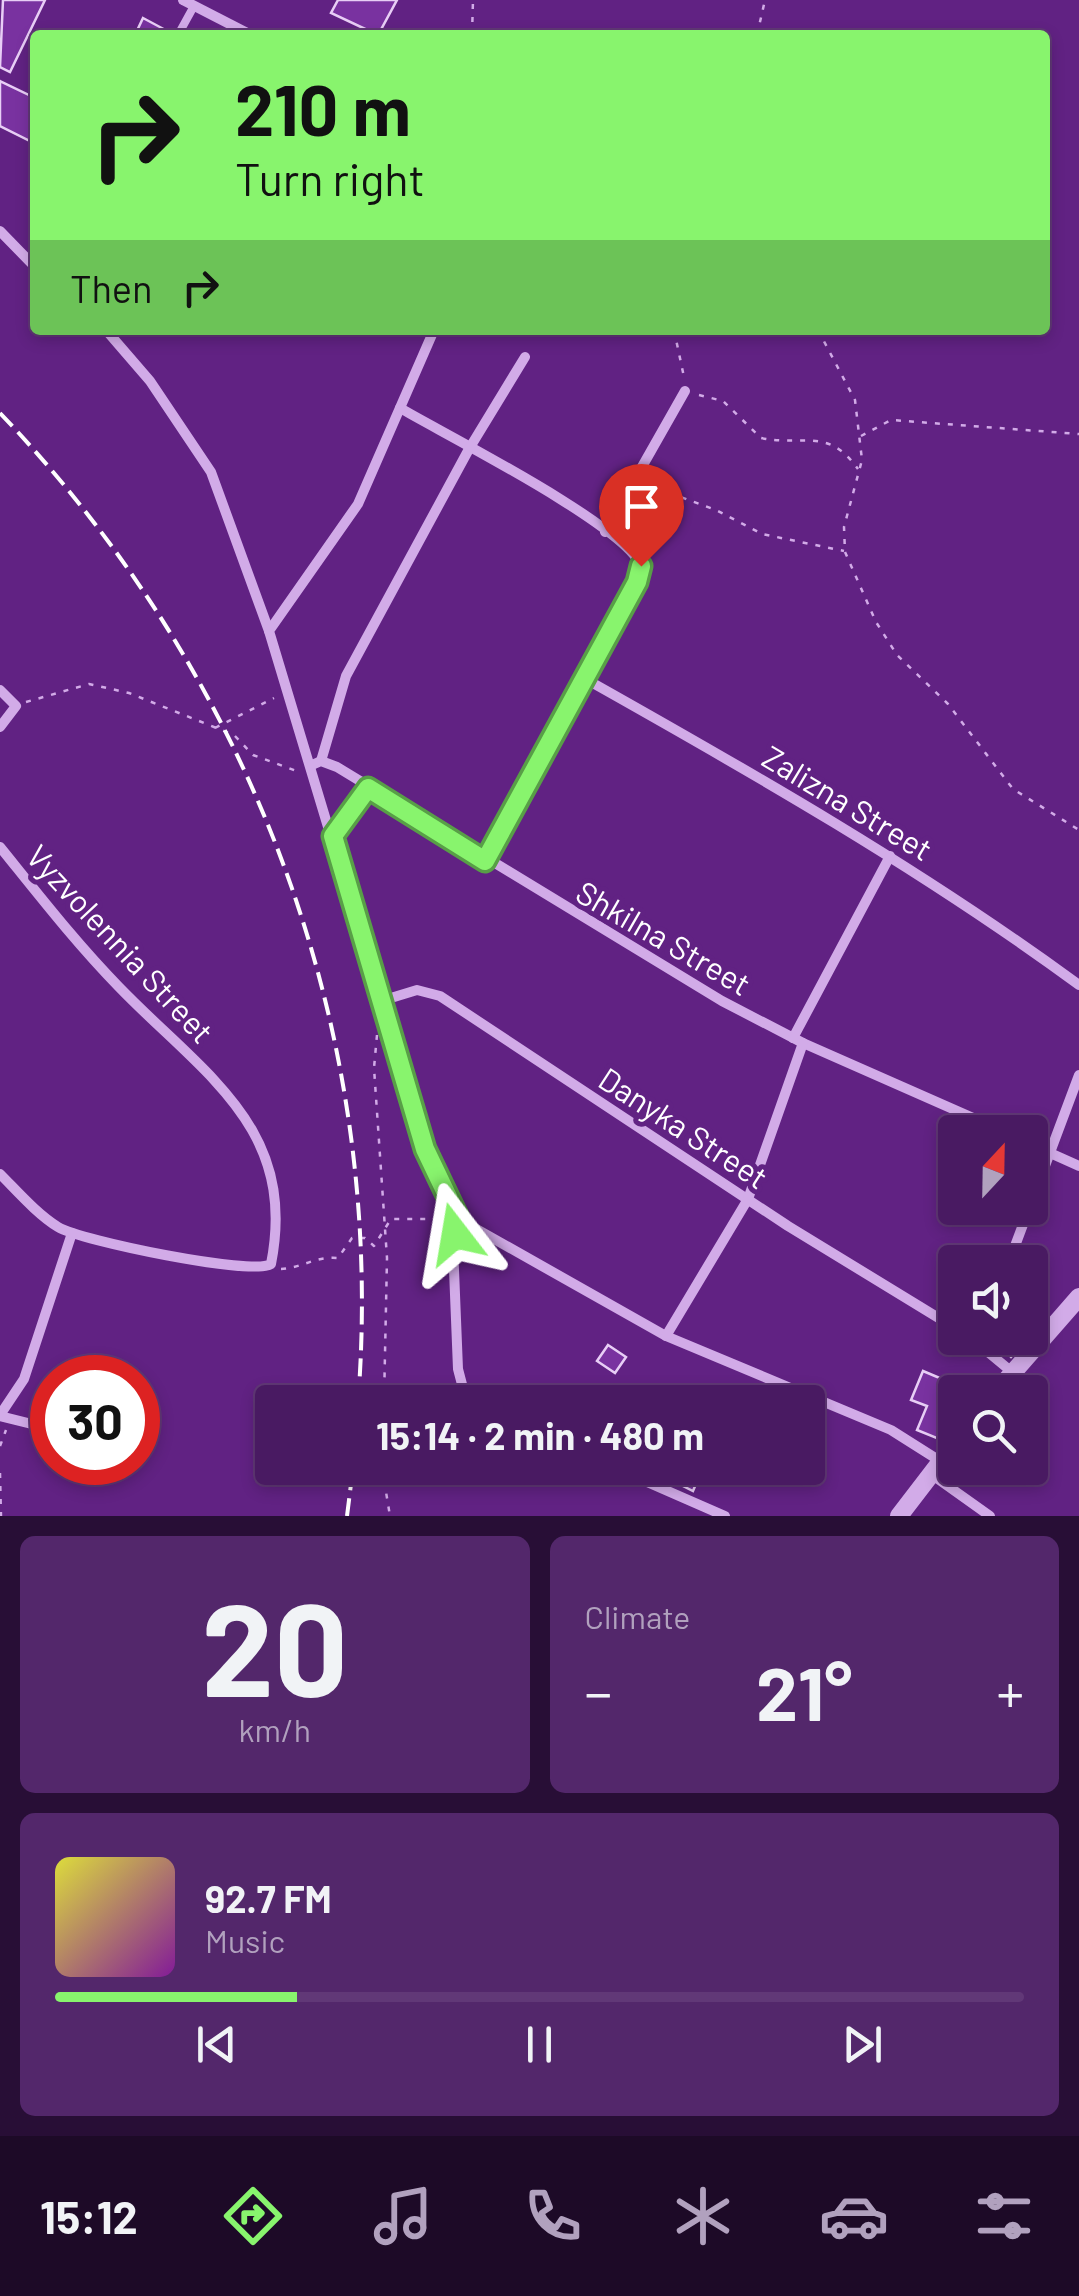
<!DOCTYPE html>
<html lang="en">
<head>
<meta charset="utf-8">
<style>
	:root { --surface:#491a62; --page:#53276b; --text:#f1f3f6; --muted:#b1a1be; --line:#613877; --accent:#88f46d }
	body { margin:0; font-family:Barlow,sans-serif; background:var(--page); color:var(--text); height:100vh; display:flex; flex-direction:column; font-size:38px; white-space:nowrap }
	* { box-sizing:border-box; margin:0 }
	p { font-size:32px; color:var(--muted) }
	.icon { flex:none; width:55px; height:55px; fill:none; stroke:currentColor; stroke-width:2; stroke-linecap:round; stroke-linejoin:round }
	.map { position:relative; height:1516px; overflow:hidden }
	.drawer { display:flex; flex-direction:column; gap:20px; padding:20px; background:#280e36; flex:1 }
	.drawer>* { flex:none }
	.hud { position:absolute; left:30px; top:30px; width:1020px; height:305px; border-radius:10px; box-shadow:0 5px 15px #0003,0 0 0 2px var(--line); background:#88f46d; color:#111; overflow:hidden }
	.needle { width:65px; rotate:22deg }
	.controls { position:absolute; left:938px; top:1115px; display:grid; gap:20px }
	.controls a { display:grid; place-items:center; width:110px; height:110px; border-radius:10px; background:var(--surface); box-shadow:0 5px 15px #0003,0 0 0 2px var(--line); font-size:50px }
	.speed { position:absolute; left:30px; top:1355px; display:flex; gap:20px; font-size:50px; font-weight:700; text-align:center }
	.speed>* { display:grid; place-content:center; width:130px; height:130px; border-radius:50%; background:var(--surface); box-shadow:0 5px 15px #0003,0 0 0 2px var(--line); line-height:1 }
	.speed .limit { border:15px solid #d22; background:#fff; color:#111 }
	.pin { position:absolute; display:grid; place-items:center; width:85px; height:85px; color:#fff; margin:-102px -42px; border-radius:50% 50% 50% 0; rotate:-45deg; box-shadow:0 0 10px #0007 }
	.pin .icon { rotate:45deg }
	.me { position:absolute; width:110px; margin:-55px; rotate:346deg; stroke-linejoin:round; filter:drop-shadow(0 0 8px #0008) }
	.turn { display:flex; align-items:center; gap:35px; height:210px; padding:0 40px; font-size:45px }
	.turn .icon { width:130px; height:130px; stroke-width:2.5 }
	.turn b { display:block; font-size:70px; line-height:85px }
	.then { display:flex; align-items:center; height:95px; padding:0 40px; background:#0003; gap:20px; font-size:38px }
	.big { font-size:75px; font-weight:700; line-height:1.1 }
	.drawer .tile { flex:1; display:flex; flex-direction:column; justify-content:center; gap:15px; min-width:0; padding:0 35px; border-radius:15px; background:var(--page) }
	.drawer .dial { align-items:center; gap:0 }
	.dial b { font-size:130px; line-height:1 }
	.song { display:flex; align-items:center; gap:30px }
	.cover { width:120px; height:120px; border-radius:15px; background:linear-gradient(135deg,hsl(60 70% 55%),hsl(290 70% 35%)) }
	.played { height:10px; border-radius:5px; background:linear-gradient(90deg,var(--accent) 25%,var(--line) 25%) }
	.keys { display:flex; justify-content:space-around; direction:ltr }
	.heat { display:flex; justify-content:space-between; align-items:center; font-size:55px; direction:ltr }
	.drawer .tiles { flex:1; display:grid; gap:20px; grid-template-columns:1fr 1fr }
	.tile:last-child { grid-column:span 2 }
	.trip { position:absolute; left:255px; top:1385px; width:570px; height:100px; border-radius:10px; background:var(--surface); box-shadow:0 5px 15px #0003,0 0 0 2px var(--line); font-weight:700; line-height:100px; text-align:center }
	.tabs { display:flex; height:160px; justify-content:space-around; align-items:center; background:#1d0a27; color:var(--muted) }
	.tabs .icon { width:70px; height:70px }
	.tabs .active { color:var(--accent) }
	.tabs b { font-size:45px; color:var(--text) }
	.map>svg:first-child { display:block }
	.building { fill:#7932a0; stroke:#e8cef6; stroke-width:2.5 }
	.lines { fill:none; stroke-linecap:round; stroke-linejoin:round }
	.path { stroke:#d2abe8; stroke-width:2.5; stroke-dasharray:5 8; stroke-linecap:butt }
	.service { stroke:#d2abe8; stroke-width:8 }
	.minor { stroke:#d2abe8; stroke-width:10 }
	.tertiary { stroke:#d2abe8; stroke-width:18 }
	.rail { stroke:#fff; stroke-width:4; stroke-dasharray:18 8; stroke-linecap:butt }
	.route-casing { stroke:#589f47; stroke-width:25 }
	.route { stroke:#88f46d; stroke-width:18 }
	.labels { text-anchor:middle; dominant-baseline:central; stroke-width:10; stroke-linejoin:round; paint-order:stroke }
	.street-label { font-size:32px; fill:#fff; stroke:#612283 }
</style>
</head>
<body>
<div class="map">
<svg width="1079" height="1516" viewBox="0 0 1079 1516">
	<rect width="100%" height="100%" fill="#612283"/>
	<g class="building">
		<polygon points="3,0 45,0 10,72 0,67"/>
		<polygon points="338,0 397,0 378,35 331,13"/>
		<polygon points="143,18 171,33 169,35 135,35"/>
		<polygon points="0,81 35,98 32,142 0,126"/>
		<polygon points="993,1338 1029,1338 1011,1357"/>
		<polygon points="608,1345 626,1357 615,1373 597,1361"/>
		<polygon points="923,1371 961,1387 939,1439 917,1430 927,1406 911,1400"/>
		<polygon points="655,1468 679,1468 673,1480"/>
		<polygon points="690,1468 701,1472 693,1491 681,1485"/>
	</g>
	<g class="lines">
		<g class="path">
			<polyline points="472,35 473,0"/>
			<polyline points="757,35 765,0"/>
			<polyline points="674,330 684,377"/>
			<polyline points="818,330 855,400 862,460 844,527 845,552 876,622 897,655 948,704 1013,789 1079,830"/>
			<path d="M699 395 723 401 761 438C803 447 827 426 858 469"/>
			<polyline points="861,436 891,420 1079,434"/>
			<polyline points="645,484 716,510 762,534 844,551"/>
			<polyline points="26,702 89,684 129,693 234,735 253,755 299,772"/>
			<polyline points="215,728 274,698"/>
			<polyline points="377,1035 374,1068 387,1258 384,1402"/>
			<path d="M281 1269C302 1268 315 1256 338 1258L352 1238H365L374 1246 391 1219H446"/>
			<polyline points="0,1446 6,1430"/>
			<polyline points="382,1468 390,1516"/>
			<polyline points="0,1473 1,1516"/>
		</g>
		<polyline class="service" points="178,35 194,6"/>
		<g class="minor">
			<polyline points="183,0 251,35"/>
			<polyline points="0,231 35,267"/>
			<polyline points="106,330 150,381 211,472 269,631"/>
			<polyline points="434,330 358,504 269,631 425,1149 457,1218 453,1245 458,1369 464,1392 473,1402"/>
			<path d="M400 408C446 435 625 525 641 566L637 583 485 861"/>
			<polyline points="605,532 685,391"/>
			<path d="M582 677C753 773 921 869 1079 985"/>
			<polyline points="0,690 16,706 0,727"/>
			<polyline points="321,761 346,676 469,449 525,357"/>
			<polyline points="312,765 321,761 337,767 722,1001 803,1043 1005,1132"/>
			<polyline points="333,836 368,788"/>
			<path d="M0 847C38 894 76 943 119 987 203 1074 298 1127 271 1264 253 1276 81 1241 58 1227 37 1214 18 1192 0 1174"/>
			<polyline points="381,1001 417,990 440,996 788,1226 955,1328"/>
			<polyline points="793,1038 890,856"/>
			<polyline points="1030,1144 1079,1166"/>
			<polyline points="457,1218 666,1336 891,1430 940,1461"/>
			<polyline points="1009,1262 1079,1075"/>
			<polyline points="666,1336 748,1199 803,1043"/>
			<polyline points="971,1338 1012,1372"/>
			<polyline points="0,1415 24,1379 72,1233"/>
			<polyline points="0,1416 52,1429"/>
			<polyline points="138,1432 155,1433"/>
			<polyline points="615,1468 725,1516"/>
			<polyline points="931,1474 990,1516"/>
		</g>
		<g class="tertiary">
			<polyline points="996,1392 1079,1297"/>
			<polyline points="899,1516 955,1443"/>
		</g>
		<g class="rail">
			<path d="M0 413C254 679 387 1034 358 1402"/>
			<polyline points="347,1516 353,1468"/>
		</g>
	</g>
	<g class="lines">
		<g class="route-casing">
			<polyline id="route" points="455,1234 458,1218 425,1149 333,836 368,788 485,861 637,582 641,566"/>
		</g>
		<use href="#route" class="route"/>
	</g>
	<g class="labels">
		<g class="street-label">
			<text transform="translate(848 802) rotate(31)">Zalizna Street</text>
			<text transform="translate(664 937) rotate(30)">Shkilna Street</text>
			<text transform="translate(121 943) rotate(47)">Vyzvolennia Street</text>
			<text transform="translate(684 1127) rotate(33)">Danyka Street</text>
		</g>
	</g>
</svg>
<div class="controls">
<a><svg class="needle" viewBox="-14 -14 28 28"><path d="M0-13l5 13h-10z" fill="#e53935"/><path d="M0 13l5-13h-10z" fill="#b1a1be"/></svg></a>
<a><svg class="icon" aria-label="sound" viewBox="0 0 24 24"><path d="M4 9h4l5-4v14l-5-4H4zM17 9q2 3 0 6"/></svg></a>
<a><svg class="icon" aria-label="search" viewBox="0 0 24 24"><circle cx="10" cy="10" r="6"/><path d="M15 15l6 6"/></svg></a>
</div>
<div class="speed"><div class="limit">30</div></div>
<div class="pin" style="left:641px;top:566px;background:#d93025"><svg class="icon" aria-label="arrive" viewBox="0 0 24 24"><path d="M6 21V4h12l-3 4 3 4H6"/></svg></div>
<svg class="me" style="left:455px;top:1234px" viewBox="-20 -20 40 40"><path d="M0-17L14 15 0 8-14 15z" fill="#88f46d" stroke="#fff" stroke-width="4"/></svg>
<div class="trip">15:14 · 2 min · 480 m</div>
<div class="hud">
<div class="turn"><svg class="icon" aria-label="right" viewBox="0 0 24 24"><path d="M7 20v-9h11M14 6l5 5-5 5"/></svg><div><b>210 m</b>Turn right</div></div>
<div class="then">Then<svg class="icon" aria-label="right" viewBox="0 0 24 24"><path d="M7 20v-9h11M14 6l5 5-5 5"/></svg></div>
</div>
</div>
<section class="drawer">
<div class="tiles">
<div class="tile dial"><b>20</b><p>km/h</p></div>
<div class="tile"><p>Climate</p>
<div class="heat"><a>−</a><b class="big">21°</b><a>+</a></div>
</div>
<div class="tile">
<div class="song"><i class="cover"></i><div><b>92.7 FM</b><p>Music</p></div></div>
<div class="played"></div>
<div class="keys"><svg class="icon" aria-label="previous" viewBox="0 0 24 24"><path d="M18 5L8 12l10 7zM5 5v14"/></svg><svg class="icon" aria-label="pause" viewBox="0 0 24 24"><path d="M8 5v14M16 5v14"/></svg><svg class="icon" aria-label="next" viewBox="0 0 24 24"><path d="M6 5l10 7-10 7zM19 5v14"/></svg></div>
</div>
</div>
</section>
<nav class="tabs">
<b>15:12</b>
<svg class="icon active" aria-label="directions" viewBox="0 0 24 24"><path d="M12 3l9 9-9 9-9-9zM9 14v-3h6M13 9l2 2-2 2"/></svg>
<svg class="icon" aria-label="music" viewBox="0 0 24 24"><path d="M9 18V5l10-2v13"/><circle cx="6" cy="18" r="3"/><circle cx="16" cy="16" r="3"/></svg>
<svg class="icon" aria-label="phone" viewBox="0 0 24 24"><path d="M5 4h4l2 5-3 2q2 4 5 5l2-3 5 2v4C11 20 4 13 5 4z"/></svg>
<svg class="icon" aria-label="climate" viewBox="0 0 24 24"><path d="M12 3v18M4 7l16 10M4 17L20 7"/></svg>
<svg class="icon" aria-label="car" viewBox="0 0 24 24"><path d="M5 17H2v-5l4-1 3-4h7l3 4 3 1v5h-3M9 17h6M6 11h13"/><circle cx="7" cy="17" r="2"/><circle cx="17" cy="17" r="2"/></svg>
<svg class="icon" aria-label="filters" viewBox="0 0 24 24"><path d="M4 7h16M4 17h16"/><circle cx="9" cy="7" r="2"/><circle cx="15" cy="17" r="2"/></svg>
</nav>
</body>
</html>
